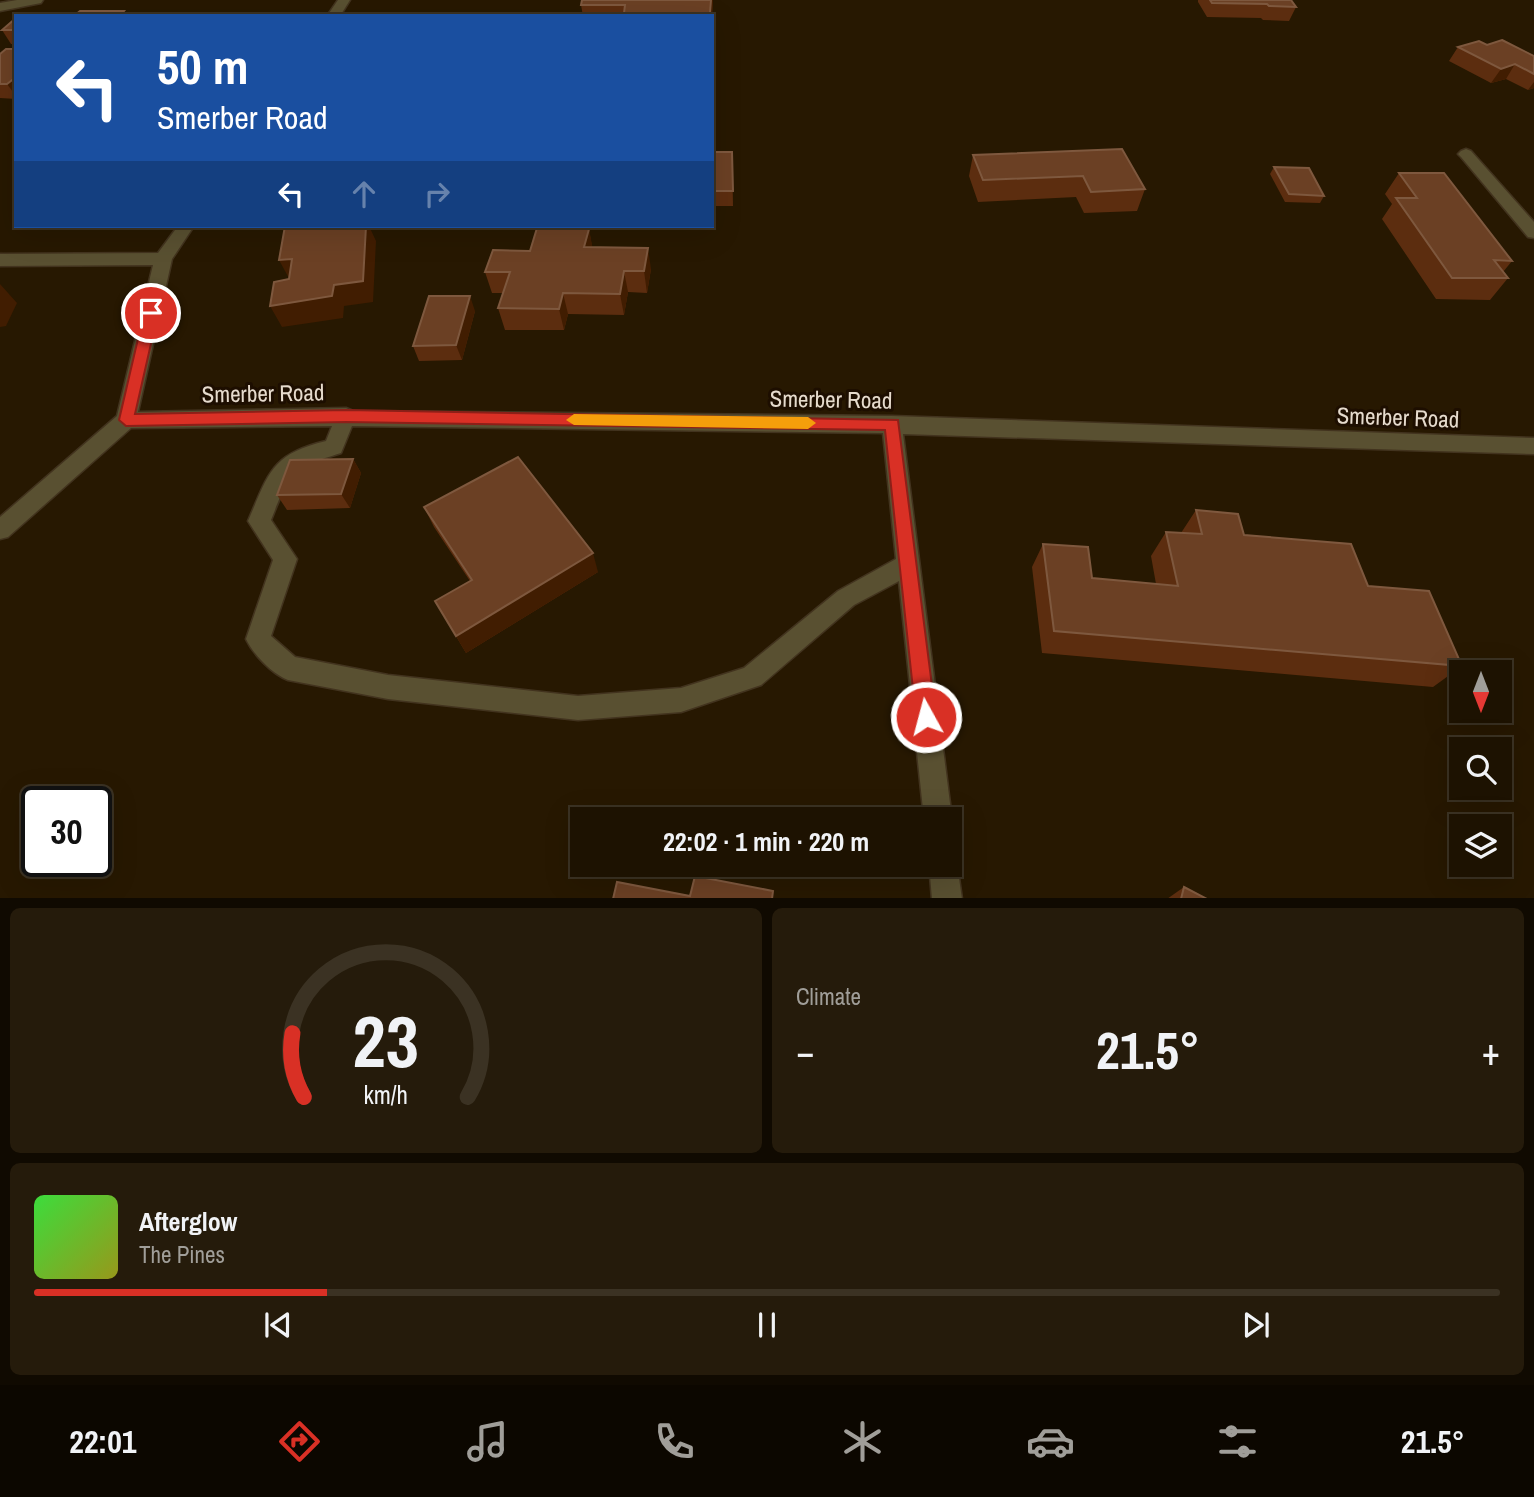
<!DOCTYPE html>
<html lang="en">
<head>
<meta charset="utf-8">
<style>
	:root { --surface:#1d1201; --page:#251b0b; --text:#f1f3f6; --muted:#a09e99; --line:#3b3223; --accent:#d93025 }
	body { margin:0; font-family:"Archivo Narrow",sans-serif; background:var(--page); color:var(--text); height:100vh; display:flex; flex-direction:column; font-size:26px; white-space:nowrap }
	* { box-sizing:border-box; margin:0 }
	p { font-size:23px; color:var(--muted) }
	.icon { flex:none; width:38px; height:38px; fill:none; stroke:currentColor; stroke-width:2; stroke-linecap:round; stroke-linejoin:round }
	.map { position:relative; height:898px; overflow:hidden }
	.drawer { display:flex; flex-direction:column; gap:10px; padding:10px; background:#100a01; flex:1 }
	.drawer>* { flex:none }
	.guide { position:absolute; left:14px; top:14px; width:700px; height:214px; border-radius:0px; box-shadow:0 7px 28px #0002,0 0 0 2px var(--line); background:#1a4fa0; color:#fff; overflow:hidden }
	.needle { width:46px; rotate:180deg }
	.fabs { position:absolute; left:1449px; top:660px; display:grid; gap:14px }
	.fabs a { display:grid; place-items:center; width:63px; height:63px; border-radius:0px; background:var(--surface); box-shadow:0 7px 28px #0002,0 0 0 2px var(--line); font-size:35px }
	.speed { position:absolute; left:21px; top:786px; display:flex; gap:14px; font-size:35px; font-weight:700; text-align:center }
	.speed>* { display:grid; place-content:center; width:91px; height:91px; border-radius:50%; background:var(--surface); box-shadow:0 7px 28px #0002,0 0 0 2px var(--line); line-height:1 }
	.speed .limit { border:4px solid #111; border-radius:10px; background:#fff; color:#111 }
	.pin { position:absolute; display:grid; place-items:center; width:60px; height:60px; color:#fff; margin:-30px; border:4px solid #fff; border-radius:50%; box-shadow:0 2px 7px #0007 }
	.me { position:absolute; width:77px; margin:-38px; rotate:353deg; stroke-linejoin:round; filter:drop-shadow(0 0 5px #0008) }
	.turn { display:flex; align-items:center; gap:24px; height:147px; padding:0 28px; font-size:32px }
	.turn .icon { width:91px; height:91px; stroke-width:2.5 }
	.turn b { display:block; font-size:49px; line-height:60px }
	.lanes { display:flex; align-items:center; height:66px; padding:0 28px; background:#0003; justify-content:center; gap:35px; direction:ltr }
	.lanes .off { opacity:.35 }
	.big { font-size:52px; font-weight:700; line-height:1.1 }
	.drawer .widget { flex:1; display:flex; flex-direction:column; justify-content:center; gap:10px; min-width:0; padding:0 24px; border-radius:10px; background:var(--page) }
	.drawer .dial { align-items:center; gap:0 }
	.dial svg { height:182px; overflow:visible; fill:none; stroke:var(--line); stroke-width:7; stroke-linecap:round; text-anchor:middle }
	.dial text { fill:var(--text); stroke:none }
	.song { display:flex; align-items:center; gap:21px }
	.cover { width:84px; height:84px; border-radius:10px; background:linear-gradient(135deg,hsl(120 70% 55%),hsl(60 70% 35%)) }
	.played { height:7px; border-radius:4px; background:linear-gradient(90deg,var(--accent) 20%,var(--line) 20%) }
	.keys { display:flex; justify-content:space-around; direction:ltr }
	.heat { display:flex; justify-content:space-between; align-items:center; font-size:38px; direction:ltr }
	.drawer .tiles { flex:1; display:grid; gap:10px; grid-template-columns:1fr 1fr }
	.widget:last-child { grid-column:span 2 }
	.trip { position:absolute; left:570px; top:807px; width:392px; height:70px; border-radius:0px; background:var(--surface); box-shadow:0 7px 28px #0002,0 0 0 2px var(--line); font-weight:700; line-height:70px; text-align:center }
	.tab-bar { display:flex; height:112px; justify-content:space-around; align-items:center; background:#0c0700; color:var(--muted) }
	.tab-bar .icon { width:49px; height:49px }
	.tab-bar .active { color:var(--accent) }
	.tab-bar b { font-size:32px; color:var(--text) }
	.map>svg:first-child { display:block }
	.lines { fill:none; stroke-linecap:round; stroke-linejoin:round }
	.minor-casing { stroke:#42331e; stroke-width:3 }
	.minor { fill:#595031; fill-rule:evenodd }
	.wall { fill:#5c2d0f }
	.shaded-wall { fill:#411d01 }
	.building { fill:#6b4024; stroke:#7e583e; stroke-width:2 }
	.route { fill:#d93025; stroke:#8d1f18; stroke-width:2 }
	.slow { fill:#f59e0b }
	.labels { text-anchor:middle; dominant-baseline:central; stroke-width:6; stroke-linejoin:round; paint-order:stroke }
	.street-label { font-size:23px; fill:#e6dbcd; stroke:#1d0e00 }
</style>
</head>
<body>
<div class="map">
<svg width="1534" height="899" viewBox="0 0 1534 899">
	<rect width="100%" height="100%" fill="#271801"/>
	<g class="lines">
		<g class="minor-casing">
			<g id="minor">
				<polygon points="17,0 43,0 41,3 0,11 0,3"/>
				<polygon points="338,0 350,0 340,16 327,16"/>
				<polygon points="1466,149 1471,151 1534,222 1534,238 1528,237 1461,157 1458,154 1461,151"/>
				<path d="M178 226H194L172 259 138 412 346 408 353 411 892 416 1534 438V454L903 434 952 819 950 823V819H924L899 581 854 605 761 685 681 712 578 720 388 699 288 680C272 674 253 654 246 639L273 560 248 521C269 473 271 454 326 441L332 426 131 428 8 537 0 539V517L117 416 153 265 0 266V254L158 253ZM352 426 883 433 896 559 838 591 744 668 681 688 578 696 388 675 295 657 271 636 297 559 271 520C291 470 290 469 341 453Z"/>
				<polygon points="950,853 957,864 962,899 932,899 929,864 950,864"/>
			</g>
		</g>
		<use href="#minor" class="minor"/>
	</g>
	<g class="wall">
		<polygon points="582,0 713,0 712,16 583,16 581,5"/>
		<polygon points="1198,0 1291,0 1296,7 1289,21 1263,20 1261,18 1207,17 1198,2"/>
		<polygon points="16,18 16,44 11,44 2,30"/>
		<polygon points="1487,45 1534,56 1534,88 1528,90 1506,79 1491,83 1449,61 1458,47"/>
		<polygon points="16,49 16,99 0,98 0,54"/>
		<polygon points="1122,149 1145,189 1137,211 1084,213 1076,197 978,202 969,176 973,155"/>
		<polygon points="712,152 732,152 733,206 712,206"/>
		<polygon points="1274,167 1324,196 1320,203 1285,202 1270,174"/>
		<polygon points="1399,173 1512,261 1503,272 1508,278 1490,300 1436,299 1382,219 1392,204 1385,194"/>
		<polygon points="589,229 592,247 651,269 647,293 628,292 624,315 568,314 564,330 505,330 498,308 503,293 492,293 485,272 530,251"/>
		<polygon points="475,311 462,360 419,361 413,346"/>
		<polygon points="353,459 361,473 350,508 287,510 277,495"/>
		<polygon points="424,507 598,572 466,653 435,601 470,581 434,527"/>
		<polygon points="1196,510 1244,535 1368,586 1462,666 1433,687 1042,653 1032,567 1043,544 1092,578 1156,584 1151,556 1166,532 1181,533"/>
		<polygon points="1184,887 1207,899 1167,899"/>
	</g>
	<g class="shaded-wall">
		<polygon points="711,0 713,0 712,16 710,16"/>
		<polygon points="1515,64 1506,79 1491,83 1501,69"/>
		<polygon points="16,77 16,96 7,84"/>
		<polygon points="1534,82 1534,88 1528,90"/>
		<polygon points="366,226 369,226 376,241 373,302 344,306 343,318 282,327 270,306 334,285"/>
		<polygon points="589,229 593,250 584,247"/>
		<polygon points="648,248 651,269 647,293 644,271"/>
		<polygon points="292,259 291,282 279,260"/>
		<polygon points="624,271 628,292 624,315 620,294"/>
		<polygon points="0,284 17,303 6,326 0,327"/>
		<polygon points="563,293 568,314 564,330 559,309"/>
		<polygon points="470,296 475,311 462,360 456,345"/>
		<polygon points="353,459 361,473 350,508 341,494"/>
		<polygon points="593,553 598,572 466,653 456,636"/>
	</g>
	<g class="building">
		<polygon points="582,0 711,0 710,13 696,13 696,16 604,16 605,13 624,13 625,5 581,5"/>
		<polygon points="1210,0 1291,0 1296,7 1269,6 1267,4 1212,3"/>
		<polygon points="80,11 124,11 120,16 18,16 75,15"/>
		<polygon points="16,18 16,30 2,30"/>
		<polygon points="1502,40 1534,56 1534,74 1515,64 1501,69 1458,47 1479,41 1487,45"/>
		<polygon points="6,49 16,49 16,77 7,84 0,84 0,54"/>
		<polygon points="1122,149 1145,189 1091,192 1083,176 983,180 973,155"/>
		<polygon points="712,152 732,152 733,191 712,191"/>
		<polygon points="1274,167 1309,168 1324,196 1289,194"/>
		<polygon points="1399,173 1444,173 1512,261 1494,260 1508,278 1452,278 1396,198 1417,198"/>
		<polygon points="285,226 366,226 363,281 334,285 332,296 270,306 274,282 289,279 292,259 279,260"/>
		<polygon points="537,228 589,229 584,247 648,248 644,271 624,271 620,294 563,293 559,309 498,308 510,272 485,272 493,250 530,251"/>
		<polygon points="429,296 470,296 456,345 413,346"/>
		<polygon points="518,457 593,553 456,636 435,601 472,580 424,507"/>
		<polygon points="353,459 341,494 277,495 290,460"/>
		<polygon points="1196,510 1238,514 1244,535 1351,544 1368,586 1429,591 1462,666 1054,631 1043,544 1088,547 1092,578 1178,586 1166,532 1202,534"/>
		<polygon points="695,876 773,891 772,899 613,899 617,882 690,896"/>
		<polygon points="1184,887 1207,899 1181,899"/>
	</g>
	<polygon class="route" points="151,308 158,313 135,414 346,410 898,420 936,717 933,724 926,727 919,724 916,717 885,430 346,422 126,426 119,420 144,313"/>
	<polygon class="slow" points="574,414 808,417 816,423 808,429 574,425 566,420"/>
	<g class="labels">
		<g class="street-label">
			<text transform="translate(263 393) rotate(-1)">Smerber Road</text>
			<text transform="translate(831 399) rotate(1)">Smerber Road</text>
			<text transform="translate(1398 417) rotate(2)">Smerber Road</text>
		</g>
	</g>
</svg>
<div class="fabs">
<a><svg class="needle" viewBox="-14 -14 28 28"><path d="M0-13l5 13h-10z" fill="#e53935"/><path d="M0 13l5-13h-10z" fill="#a09e99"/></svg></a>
<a><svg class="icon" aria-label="search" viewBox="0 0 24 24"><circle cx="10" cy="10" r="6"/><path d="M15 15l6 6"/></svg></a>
<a><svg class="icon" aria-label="layers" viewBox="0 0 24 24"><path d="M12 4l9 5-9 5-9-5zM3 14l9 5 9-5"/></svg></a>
</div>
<div class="speed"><div class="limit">30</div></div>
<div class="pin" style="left:151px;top:313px;background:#d93025"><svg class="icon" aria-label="arrive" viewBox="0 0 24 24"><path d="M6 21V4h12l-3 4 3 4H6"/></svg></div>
<svg class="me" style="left:926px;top:717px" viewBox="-20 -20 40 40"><circle r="17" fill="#d93025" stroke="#fff" stroke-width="3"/><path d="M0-11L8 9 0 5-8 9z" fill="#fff"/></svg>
<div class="trip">22:02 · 1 min · 220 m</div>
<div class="guide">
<div class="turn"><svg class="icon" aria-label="left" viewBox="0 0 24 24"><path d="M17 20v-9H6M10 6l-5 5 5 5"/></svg><div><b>50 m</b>Smerber Road</div></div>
<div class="lanes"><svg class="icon" aria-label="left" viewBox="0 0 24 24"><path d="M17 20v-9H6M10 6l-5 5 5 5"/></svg><svg class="icon off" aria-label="ahead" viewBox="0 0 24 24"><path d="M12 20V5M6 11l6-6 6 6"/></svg><svg class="icon off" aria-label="right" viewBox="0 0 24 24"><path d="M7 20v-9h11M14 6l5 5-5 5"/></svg></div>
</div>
</div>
<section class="drawer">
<div class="tiles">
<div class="widget dial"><svg viewBox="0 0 100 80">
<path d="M14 69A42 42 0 1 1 86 69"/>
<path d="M14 69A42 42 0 0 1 9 41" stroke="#d93025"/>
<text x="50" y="56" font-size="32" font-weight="700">23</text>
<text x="50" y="72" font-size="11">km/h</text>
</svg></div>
<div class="widget"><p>Climate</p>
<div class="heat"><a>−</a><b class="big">21.5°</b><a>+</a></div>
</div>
<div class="widget">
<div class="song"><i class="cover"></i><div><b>Afterglow</b><p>The Pines</p></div></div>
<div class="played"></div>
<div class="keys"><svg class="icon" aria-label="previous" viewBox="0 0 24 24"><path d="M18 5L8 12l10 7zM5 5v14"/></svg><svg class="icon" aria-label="pause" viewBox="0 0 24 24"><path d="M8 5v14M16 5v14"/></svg><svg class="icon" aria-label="next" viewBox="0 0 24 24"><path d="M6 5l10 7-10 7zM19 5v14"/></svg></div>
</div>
</div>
</section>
<nav class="tab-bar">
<b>22:01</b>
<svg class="icon active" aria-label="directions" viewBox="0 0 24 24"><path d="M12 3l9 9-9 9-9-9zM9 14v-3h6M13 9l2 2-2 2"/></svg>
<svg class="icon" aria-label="music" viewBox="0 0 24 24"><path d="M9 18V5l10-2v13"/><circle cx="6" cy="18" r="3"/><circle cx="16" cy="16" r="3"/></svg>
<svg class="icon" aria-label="phone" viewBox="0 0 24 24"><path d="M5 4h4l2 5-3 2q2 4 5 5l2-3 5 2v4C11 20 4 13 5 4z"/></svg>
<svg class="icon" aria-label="climate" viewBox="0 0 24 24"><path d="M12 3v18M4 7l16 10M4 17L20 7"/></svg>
<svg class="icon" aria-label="car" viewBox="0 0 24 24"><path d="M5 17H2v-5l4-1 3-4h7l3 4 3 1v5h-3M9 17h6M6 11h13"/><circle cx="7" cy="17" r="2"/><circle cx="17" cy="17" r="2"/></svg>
<svg class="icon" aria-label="filters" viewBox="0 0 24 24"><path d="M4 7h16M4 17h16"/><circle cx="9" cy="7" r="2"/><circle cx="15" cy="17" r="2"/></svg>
<b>21.5°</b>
</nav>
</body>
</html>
